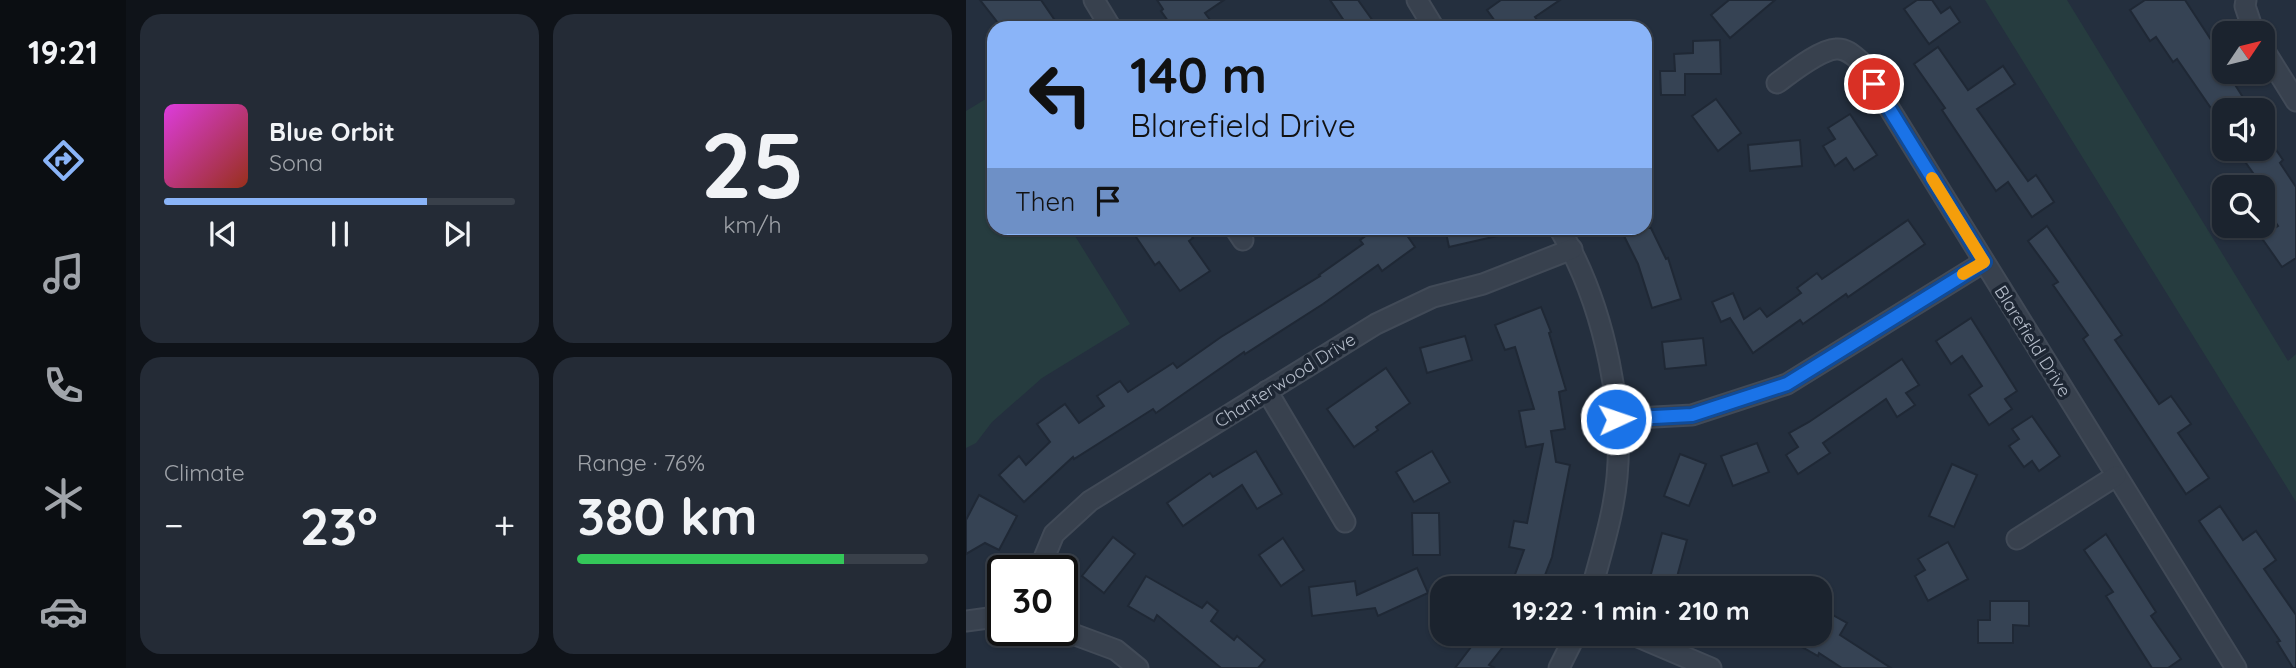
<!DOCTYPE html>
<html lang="en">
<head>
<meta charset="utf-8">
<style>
	:root { --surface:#1b232e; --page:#242b36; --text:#f1f3f6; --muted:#a0a4aa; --line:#39404a; --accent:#8ab4f8 }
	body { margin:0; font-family:Quicksand,sans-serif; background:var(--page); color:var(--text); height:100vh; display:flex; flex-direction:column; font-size:26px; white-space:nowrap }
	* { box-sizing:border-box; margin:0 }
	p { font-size:23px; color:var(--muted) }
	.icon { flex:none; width:38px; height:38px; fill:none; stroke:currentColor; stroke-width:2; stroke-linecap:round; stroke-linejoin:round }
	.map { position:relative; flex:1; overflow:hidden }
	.side { display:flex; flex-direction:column; gap:14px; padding:14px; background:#0f1319; width:840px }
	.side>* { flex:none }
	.top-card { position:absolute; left:21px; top:21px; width:665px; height:214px; border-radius:21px; box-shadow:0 2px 5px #0004,0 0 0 2px var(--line); background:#8ab4f8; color:#111; overflow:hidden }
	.needle { width:46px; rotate:55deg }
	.buttons { position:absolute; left:1246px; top:21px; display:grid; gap:14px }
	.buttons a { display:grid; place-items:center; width:63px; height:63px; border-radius:14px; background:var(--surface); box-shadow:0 2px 5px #0004,0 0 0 2px var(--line); font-size:35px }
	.speed { position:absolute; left:21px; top:555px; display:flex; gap:14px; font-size:35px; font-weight:700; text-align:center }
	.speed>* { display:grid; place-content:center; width:91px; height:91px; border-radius:50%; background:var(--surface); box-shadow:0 2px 5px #0004,0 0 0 2px var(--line); line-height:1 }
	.speed .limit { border:4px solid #111; border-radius:10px; background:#fff; color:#111 }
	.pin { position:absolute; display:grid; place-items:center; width:60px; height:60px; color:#fff; margin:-30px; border:4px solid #fff; border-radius:50%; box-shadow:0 2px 7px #0007 }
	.me { position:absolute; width:77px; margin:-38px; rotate:87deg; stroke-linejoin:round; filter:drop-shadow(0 0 5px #0008) }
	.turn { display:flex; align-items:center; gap:24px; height:147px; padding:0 28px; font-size:32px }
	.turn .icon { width:91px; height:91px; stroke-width:2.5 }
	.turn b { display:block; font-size:49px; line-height:60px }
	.then { display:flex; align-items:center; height:66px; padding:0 28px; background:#0003; gap:14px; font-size:26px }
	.big { font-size:52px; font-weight:700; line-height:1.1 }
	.side .tile { flex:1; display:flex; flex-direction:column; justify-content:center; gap:10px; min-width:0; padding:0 24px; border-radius:21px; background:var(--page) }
	.side .dial { align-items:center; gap:0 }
	.dial b { font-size:91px; line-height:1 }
	.song { display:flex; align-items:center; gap:21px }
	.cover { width:84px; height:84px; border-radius:10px; background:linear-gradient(135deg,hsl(300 70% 55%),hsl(10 70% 35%)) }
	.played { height:7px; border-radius:4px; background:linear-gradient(90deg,var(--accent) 75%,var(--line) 75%) }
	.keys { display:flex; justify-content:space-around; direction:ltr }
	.heat { display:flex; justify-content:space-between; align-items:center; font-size:38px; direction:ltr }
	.charge { height:10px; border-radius:5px; background:linear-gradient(90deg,#34c759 76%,var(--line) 0) }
	.side .tiles { flex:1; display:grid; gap:14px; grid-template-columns:repeat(2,1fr) }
	.trip { position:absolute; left:464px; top:576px; width:402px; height:70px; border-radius:21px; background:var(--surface); box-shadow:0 2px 5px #0004,0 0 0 2px var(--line); font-weight:700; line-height:70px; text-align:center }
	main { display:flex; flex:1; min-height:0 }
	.tabs { display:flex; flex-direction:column; width:126px; justify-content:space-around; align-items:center; background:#0b0e12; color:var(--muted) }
	.tabs .icon { width:49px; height:49px }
	.tabs .active { color:var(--accent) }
	.tabs b { font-size:32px; color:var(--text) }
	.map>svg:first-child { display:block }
	.green { fill:#263c3f }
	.building { fill:#364354; stroke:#1f2835; stroke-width:2 }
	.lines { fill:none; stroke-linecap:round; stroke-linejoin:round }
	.minor-casing { stroke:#414a57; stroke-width:23 }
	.minor { stroke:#38414e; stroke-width:19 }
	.route-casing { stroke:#114b97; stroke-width:18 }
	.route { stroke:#1a73e8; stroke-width:12 }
	.slow { stroke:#f59e0b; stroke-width:12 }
	.labels { text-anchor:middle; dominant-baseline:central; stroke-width:7; stroke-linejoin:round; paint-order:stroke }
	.street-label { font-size:18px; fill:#b4bcc9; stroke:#1d2633 }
</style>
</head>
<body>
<main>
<nav class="tabs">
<b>19:21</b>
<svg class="icon active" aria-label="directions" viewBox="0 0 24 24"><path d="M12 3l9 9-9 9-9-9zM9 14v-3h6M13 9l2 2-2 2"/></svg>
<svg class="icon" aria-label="music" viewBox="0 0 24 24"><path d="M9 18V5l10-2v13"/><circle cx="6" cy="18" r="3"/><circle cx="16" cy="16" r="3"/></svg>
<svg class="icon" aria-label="phone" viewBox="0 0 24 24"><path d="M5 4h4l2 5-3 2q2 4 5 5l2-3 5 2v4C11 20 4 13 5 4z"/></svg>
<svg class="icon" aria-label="climate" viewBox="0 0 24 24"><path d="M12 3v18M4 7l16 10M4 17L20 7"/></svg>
<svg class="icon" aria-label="car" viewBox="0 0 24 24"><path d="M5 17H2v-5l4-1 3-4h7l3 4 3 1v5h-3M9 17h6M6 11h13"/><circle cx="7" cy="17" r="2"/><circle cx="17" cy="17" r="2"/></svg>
</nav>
<section class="side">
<div class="tiles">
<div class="tile">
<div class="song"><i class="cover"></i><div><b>Blue Orbit</b><p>Sona</p></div></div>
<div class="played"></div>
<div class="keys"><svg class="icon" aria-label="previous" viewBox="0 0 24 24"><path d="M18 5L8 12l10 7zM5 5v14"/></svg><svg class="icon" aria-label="pause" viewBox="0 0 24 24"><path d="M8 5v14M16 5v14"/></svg><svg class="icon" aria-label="next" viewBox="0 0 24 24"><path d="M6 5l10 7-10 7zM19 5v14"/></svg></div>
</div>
<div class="tile dial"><b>25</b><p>km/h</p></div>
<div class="tile"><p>Climate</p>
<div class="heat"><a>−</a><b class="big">23°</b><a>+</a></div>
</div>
<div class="tile"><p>Range · 76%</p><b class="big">380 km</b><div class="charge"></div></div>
</div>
</section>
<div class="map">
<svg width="1330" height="668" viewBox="0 0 1330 668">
	<rect width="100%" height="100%" fill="#242f3e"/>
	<g class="green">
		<polygon points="1019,0 1101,0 1322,361 1330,354 1330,502"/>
		<polygon points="23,97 28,104 28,228 104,228 164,324 76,378 26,422 10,443 0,448 0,111"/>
	</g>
	<g class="building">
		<polygon points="14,0 75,0 90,22 81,28 36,28"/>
		<polygon points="191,0 258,0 239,13 250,28 207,28 195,11 197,9"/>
		<polygon points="364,0 392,0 412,28 383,28"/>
		<polygon points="535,0 594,0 569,17 577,28 534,28 521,10"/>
		<polygon points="763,0 809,0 764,38 745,15"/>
		<polygon points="951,0 966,0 975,13 984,7 994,22 963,44 938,9"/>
		<polygon points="1179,0 1219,0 1251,49 1247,52 1258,68 1258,72 1261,72 1285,110 1258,110 1258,127 1211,59 1207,62 1190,37 1184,41 1164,10"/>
		<polygon points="754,40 755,74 719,74 719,95 695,95 694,71 709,71 708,54 727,53 727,41"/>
		<polygon points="972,47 1002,90 1037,66 1049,84 1011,109 1062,181 1070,175 1088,202 1066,217 1042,182 1030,191 976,110 979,108 948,64"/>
		<polygon points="750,99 775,133 752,151 726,116"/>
		<polygon points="884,114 911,155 888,170 880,158 869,166 857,146 869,139 862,128"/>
		<polygon points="1297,131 1317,160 1314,163 1330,187 1330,258 1316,267 1295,237 1312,226 1297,204 1297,187 1270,149 1297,149"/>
		<polygon points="834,140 836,166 784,171 782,145"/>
		<polygon points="942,220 959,244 882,297 880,294 837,324 834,320 787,353 764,318 755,322 746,302 767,293 778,319 794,308 801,317 835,293 831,288 851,273 856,279"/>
		<polygon points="1081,226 1156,335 1149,340 1193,404 1205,396 1225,424 1212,433 1243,478 1220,494 1117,339 1122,335 1087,285 1092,282 1062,241"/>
		<polygon points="164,228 219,228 227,238 223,241 244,271 214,291 193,262 189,265"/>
		<polygon points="411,228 419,228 424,235 436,228 449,247 416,271 412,265 357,304 279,354 278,352 190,413 187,409 108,459 107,457 58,502 33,475 53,456 60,465 84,442 71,424 99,404 113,423 138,406 131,396 154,381 162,392 207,363 211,368 255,337 354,276 353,275 397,244 394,240"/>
		<polygon points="479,228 539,228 540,234 483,247"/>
		<polygon points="654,228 685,228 700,259 702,258 715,299 686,308 672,264"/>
		<polygon points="575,307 585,332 583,333 600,390 593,392 599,429 585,431 590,462 604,465 586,557 574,588 544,588 558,550 543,547 548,521 561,523 577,444 560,447 553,411 568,409 549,347 539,350 529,325"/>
		<polygon points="1005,318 1051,391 1039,399 1046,409 1023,425 1003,395 1016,386 996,356 985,364 970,341"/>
		<polygon points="499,336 506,360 461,373 454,348"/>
		<polygon points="737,338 740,365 699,369 696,342"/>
		<polygon points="936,359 953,385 940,393 949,405 931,417 920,399 857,443 864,453 832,474 820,455 832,447 823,433 843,422"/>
		<polygon points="420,368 444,403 410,427 412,430 388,447 361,409"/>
		<polygon points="1066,416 1094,456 1073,471 1066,461 1058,467 1043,446 1053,439 1046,429"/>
		<polygon points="791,443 803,472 767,486 755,456"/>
		<polygon points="290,451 316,494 291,509 276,485 217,526 201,503 244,473 247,477"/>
		<polygon points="466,451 484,482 448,502 430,472"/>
		<polygon points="714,454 740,464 723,506 698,496"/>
		<polygon points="986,464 1011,475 988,527 963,516"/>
		<polygon points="13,495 51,516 33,550 19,543 0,554 0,520"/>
		<polygon points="1254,506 1277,540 1290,531 1310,560 1298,569 1330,615 1330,668 1327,668 1311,642 1314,641 1233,521"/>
		<polygon points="446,513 473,513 474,555 447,555"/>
		<polygon points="696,533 721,540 708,588 682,585"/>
		<polygon points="1140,534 1190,612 1185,616 1215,659 1202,668 1186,668 1140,596 1147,592 1118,550"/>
		<polygon points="147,537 169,554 138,593 116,576"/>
		<polygon points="317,538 338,570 315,586 293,555"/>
		<polygon points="982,542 1002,579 962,601 949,576 959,570 952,559"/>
		<polygon points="451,568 462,593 412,616 409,608 346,616 343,587 389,581 391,595"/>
		<polygon points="180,576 236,608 241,602 252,611 245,621 268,640 271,636 299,660 292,668 255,668 191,615 188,621 162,606"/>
		<polygon points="1024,601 1063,601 1063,626 1047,625 1047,643 1012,643 1012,620 1024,620"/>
		<polygon points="854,608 881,623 874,635 925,668 876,668 853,653 852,656 813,634 854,634"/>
		<polygon points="515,634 547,634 523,665 529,668 489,668"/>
	</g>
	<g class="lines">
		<g class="minor-casing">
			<g id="minor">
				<polyline points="128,0 145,28"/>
				<polyline points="451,0 468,28"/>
				<polyline points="1280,0 1279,6 1288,33"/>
				<polyline points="1297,48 1330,101"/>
				<path d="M811 83C825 73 853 50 870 49 880 48 887 55 894 61L1270 668"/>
				<polyline points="269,228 277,240"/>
				<path d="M593 228C638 303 664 418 647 505 642 533 633 561 626 588"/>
				<polyline points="301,391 379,522"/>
				<polyline points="651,419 726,415 821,384 1018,262"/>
				<polyline points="1051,539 1150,476"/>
				<polyline points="73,570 88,534 124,501 410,324 467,297 517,284 606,249"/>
				<polyline points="0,621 37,616"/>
				<polyline points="96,630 150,650 172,668"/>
				<polyline points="665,634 745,668"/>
				<polyline points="593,668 610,634"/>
			</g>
		</g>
		<use href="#minor" class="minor"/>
	</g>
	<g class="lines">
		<g class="route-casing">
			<polyline id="route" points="650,419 726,415 821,384 1018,262 908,84"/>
		</g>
		<use href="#route" class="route"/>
		<polyline class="slow" points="966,178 1018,262 997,274"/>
	</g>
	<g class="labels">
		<g class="street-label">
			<text transform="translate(1067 341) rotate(58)">Blarefield Drive</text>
			<text transform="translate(319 380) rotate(-32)">Chanterwood Drive</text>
		</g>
	</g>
</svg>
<div class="buttons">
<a><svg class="needle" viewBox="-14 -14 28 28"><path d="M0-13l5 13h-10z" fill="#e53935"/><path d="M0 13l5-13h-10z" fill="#a0a4aa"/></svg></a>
<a><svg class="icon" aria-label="sound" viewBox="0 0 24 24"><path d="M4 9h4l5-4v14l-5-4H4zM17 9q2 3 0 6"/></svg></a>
<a><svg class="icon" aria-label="search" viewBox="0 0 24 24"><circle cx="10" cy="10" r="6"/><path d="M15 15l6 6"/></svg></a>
</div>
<div class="speed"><div class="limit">30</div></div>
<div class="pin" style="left:908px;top:84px;background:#d93025"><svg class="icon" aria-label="arrive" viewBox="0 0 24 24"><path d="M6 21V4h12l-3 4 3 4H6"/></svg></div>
<svg class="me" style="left:650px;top:419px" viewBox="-20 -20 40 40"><circle r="17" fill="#1a73e8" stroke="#fff" stroke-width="3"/><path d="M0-11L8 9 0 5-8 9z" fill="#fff"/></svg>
<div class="trip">19:22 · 1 min · 210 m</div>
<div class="top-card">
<div class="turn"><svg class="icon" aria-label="left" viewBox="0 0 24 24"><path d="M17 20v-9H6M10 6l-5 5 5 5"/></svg><div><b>140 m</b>Blarefield Drive</div></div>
<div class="then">Then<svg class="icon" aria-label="arrive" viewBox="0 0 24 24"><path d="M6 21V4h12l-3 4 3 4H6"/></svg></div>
</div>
</div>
</main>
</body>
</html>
